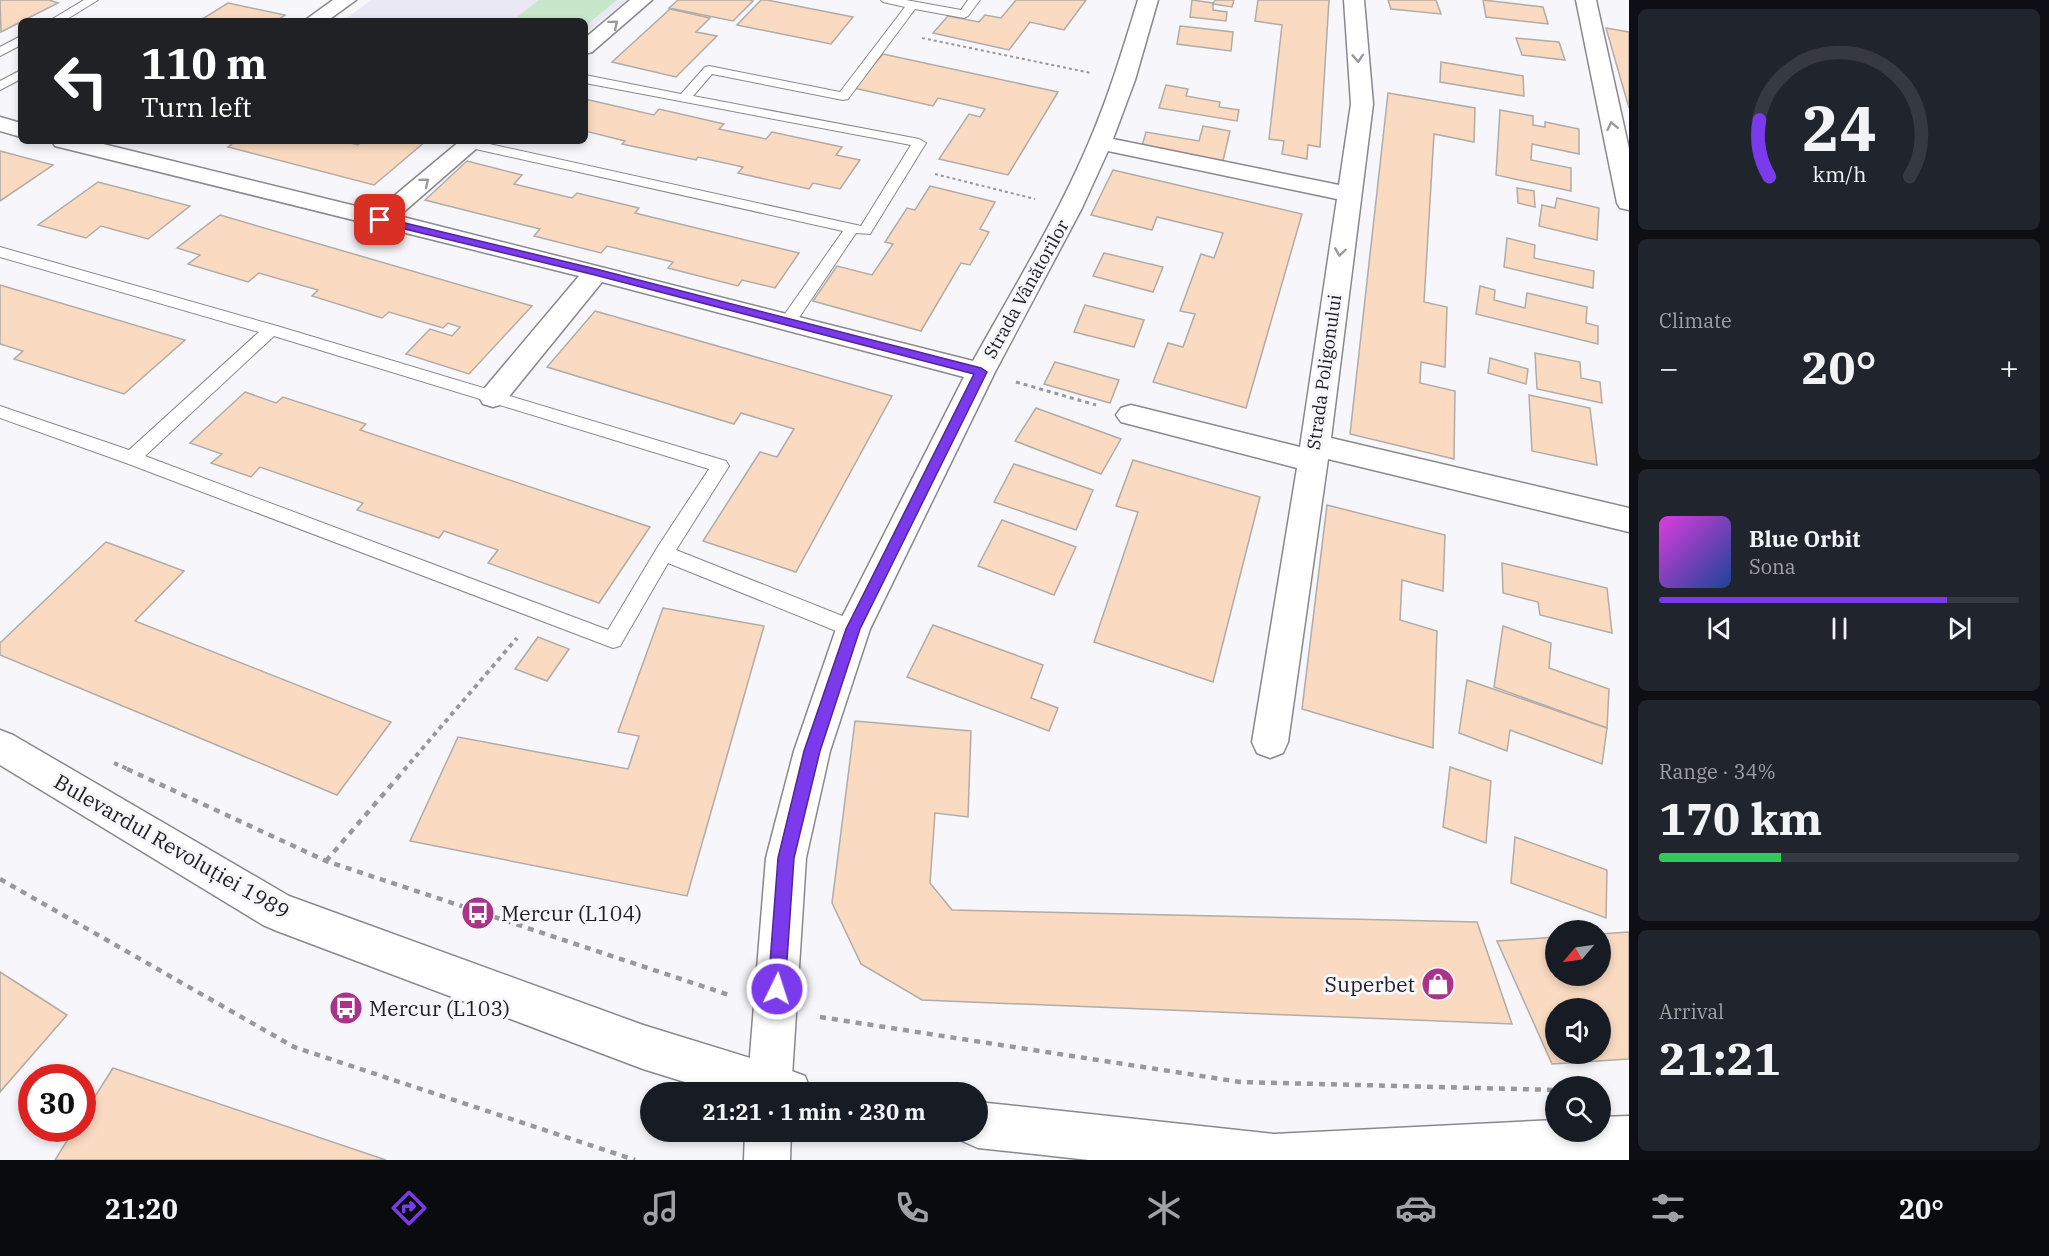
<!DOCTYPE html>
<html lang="en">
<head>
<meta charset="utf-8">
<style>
	:root { --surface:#171b24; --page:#20242c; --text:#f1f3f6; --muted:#9ea1a6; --line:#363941; --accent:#7c3aed }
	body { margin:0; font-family:"IBM Plex Serif",serif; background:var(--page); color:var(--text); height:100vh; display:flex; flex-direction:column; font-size:22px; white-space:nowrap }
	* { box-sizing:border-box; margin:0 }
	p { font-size:20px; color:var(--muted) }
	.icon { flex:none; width:33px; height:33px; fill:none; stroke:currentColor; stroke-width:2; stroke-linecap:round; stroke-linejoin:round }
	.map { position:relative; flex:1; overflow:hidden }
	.sheet { display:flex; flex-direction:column; gap:9px; padding:9px; background:#0d0f14; width:420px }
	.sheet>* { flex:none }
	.guide { position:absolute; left:18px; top:18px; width:570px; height:126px; border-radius:9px; box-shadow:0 3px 9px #0003; background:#202124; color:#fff; overflow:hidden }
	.needle { width:39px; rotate:241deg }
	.tools { position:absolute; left:1545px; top:920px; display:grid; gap:12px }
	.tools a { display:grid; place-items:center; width:66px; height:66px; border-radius:50%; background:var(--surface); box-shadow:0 3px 9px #0003; font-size:30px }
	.speed { position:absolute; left:18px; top:1064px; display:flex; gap:12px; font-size:30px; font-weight:700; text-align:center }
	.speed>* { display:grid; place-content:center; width:78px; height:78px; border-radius:50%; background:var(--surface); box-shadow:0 3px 9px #0003; line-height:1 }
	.speed .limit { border:9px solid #d22; background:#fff; color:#111 }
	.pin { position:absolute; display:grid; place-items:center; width:51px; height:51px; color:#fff; margin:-26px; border-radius:12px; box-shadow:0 3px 9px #0006 }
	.me { position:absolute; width:66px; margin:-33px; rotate:4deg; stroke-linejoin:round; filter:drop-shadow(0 0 4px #0008) }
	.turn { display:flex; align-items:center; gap:21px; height:126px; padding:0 24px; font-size:27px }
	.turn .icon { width:78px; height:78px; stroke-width:2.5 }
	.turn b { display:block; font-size:42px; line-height:51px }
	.big { font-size:45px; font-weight:700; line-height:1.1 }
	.sheet .card { flex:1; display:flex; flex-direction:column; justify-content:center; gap:9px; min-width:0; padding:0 21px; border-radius:9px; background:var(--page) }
	.sheet .dial { align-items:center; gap:0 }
	.dial svg { height:156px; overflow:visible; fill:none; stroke:var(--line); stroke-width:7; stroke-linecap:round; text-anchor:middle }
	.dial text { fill:var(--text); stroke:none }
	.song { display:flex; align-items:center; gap:18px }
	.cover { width:72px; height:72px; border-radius:9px; background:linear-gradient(135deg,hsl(300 70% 55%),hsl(220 70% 35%)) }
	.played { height:6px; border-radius:3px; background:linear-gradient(90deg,var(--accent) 80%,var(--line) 80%) }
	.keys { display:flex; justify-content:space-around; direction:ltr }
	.heat { display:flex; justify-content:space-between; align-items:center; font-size:33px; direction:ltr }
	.charge { height:9px; border-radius:4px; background:linear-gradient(90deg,#34c759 34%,var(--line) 0) }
	.trip { position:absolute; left:640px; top:1082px; width:348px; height:60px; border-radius:30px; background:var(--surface); box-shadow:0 3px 9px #0003; font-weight:700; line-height:60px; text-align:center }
	.dock { display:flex; height:96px; justify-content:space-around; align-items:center; background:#090b0e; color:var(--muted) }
	.dock .icon { width:42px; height:42px }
	.dock .on { color:var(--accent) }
	.dock b { font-size:27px; color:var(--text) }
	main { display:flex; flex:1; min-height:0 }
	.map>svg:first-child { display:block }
	.built { fill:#eae8f4 }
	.green { fill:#c8e6ca }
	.building { fill:#fadac1; stroke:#b0aca8; stroke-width:1.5; fill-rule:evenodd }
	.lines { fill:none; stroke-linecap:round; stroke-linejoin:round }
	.lane-casing { stroke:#89888d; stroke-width:2 }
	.street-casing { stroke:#89888d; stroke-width:3 }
	.secondary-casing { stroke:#89888d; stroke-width:3 }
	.path-far3 { stroke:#99989c; stroke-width:2; stroke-dasharray:3 3; stroke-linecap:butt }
	.path-far2 { stroke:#99989c; stroke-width:3; stroke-dasharray:4 4; stroke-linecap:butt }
	.path-far1 { stroke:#99989c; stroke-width:4; stroke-dasharray:4.5 4.5; stroke-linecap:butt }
	.path { stroke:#99989c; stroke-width:4.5; stroke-dasharray:6 6; stroke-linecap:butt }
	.lane { fill:#fff; fill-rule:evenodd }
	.street { fill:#fff; fill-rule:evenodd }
	.secondary { fill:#fff; fill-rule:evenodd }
	.oneway { stroke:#9a9a9b }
	.route { fill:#7c3aed; stroke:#51269a; stroke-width:1.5 }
	.labels { text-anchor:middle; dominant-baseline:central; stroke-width:6; stroke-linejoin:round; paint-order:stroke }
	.street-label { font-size:18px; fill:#1e1e20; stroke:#f7f6fb }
	.near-street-label { font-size:21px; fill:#1e1e20; stroke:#f7f6fb }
	.near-poi-label { font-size:21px; fill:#1e1e20; stroke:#f7f6fb; text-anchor:start }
</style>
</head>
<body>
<main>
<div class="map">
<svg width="1629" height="1160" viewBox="0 0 1629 1160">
	<rect width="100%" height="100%" fill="#f7f6fb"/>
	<polygon class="built" points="372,0 627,0 585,33 585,21 342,21"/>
	<polygon class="green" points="539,0 617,0 585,26 585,21 512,21"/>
	<g class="building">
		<polygon points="0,0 49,0 58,3 1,32"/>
		<polygon points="678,0 750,0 753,1 733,21 669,8"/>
		<polygon points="761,0 767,0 853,17 831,44 737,25"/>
		<polygon points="1016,0 1086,0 1064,30 1030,22 1009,50 933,33 948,16 979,22 985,15 1001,18"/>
		<polygon points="1192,0 1213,3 1213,10 1227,12 1226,21 1190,17"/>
		<polygon points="1215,0 1234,0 1232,7 1213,4"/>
		<polygon points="1258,0 1329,0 1320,147 1308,145 1307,159 1282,154 1284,141 1269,139 1282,25 1255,21"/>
		<polygon points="1388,0 1436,0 1441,14 1391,9"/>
		<polygon points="1483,0 1543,7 1548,24 1486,17"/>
		<polygon points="228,3 285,15 276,21 199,21"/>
		<polygon points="670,9 710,18 696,32 717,36 676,77 612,62"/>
		<polygon points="1180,26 1233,32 1231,51 1177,44"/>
		<polygon points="1606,28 1629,32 1629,108"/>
		<polygon points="1516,38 1559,42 1565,60 1522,55"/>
		<polygon points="883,54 1058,92 1008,175 939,159 969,114 980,117 985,109 938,98 933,106 854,88"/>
		<polygon points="1441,62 1523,76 1524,96 1440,82"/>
		<polygon points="1166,85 1188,89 1186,96 1220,102 1219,107 1239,110 1237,121 1159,108"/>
		<polygon points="1388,93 1475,108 1474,142 1434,134 1424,302 1447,307 1445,367 1421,362 1420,383 1455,391 1454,459 1350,434"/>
		<polygon points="585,99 654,115 659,109 724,124 719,129 766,139 772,132 842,147 836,155 860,160 840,189 813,183 809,189 738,173 743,167 698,157 696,160 622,144 625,141 585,131"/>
		<polygon points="1500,110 1533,116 1533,125 1545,127 1545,122 1579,129 1579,154 1532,144 1531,160 1571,168 1571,191 1496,175"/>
		<polygon points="1203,126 1230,131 1223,161 1142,146 1146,132 1199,141"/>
		<polygon points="236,141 343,141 358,145 363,141 426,141 374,185 228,147"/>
		<polygon points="0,151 53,165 0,201"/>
		<polygon points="467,161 522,175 514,184 572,198 577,193 639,208 635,213 799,253 775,288 742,280 738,286 668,268 673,262 607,246 601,253 534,236 540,229 425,200"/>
		<polygon points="1113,170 1302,214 1246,408 1153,382 1168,343 1183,347 1195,314 1180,311 1201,254 1214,258 1223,233 1157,217 1152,230 1091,215"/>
		<polygon points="98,182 190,206 148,239 101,226 86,238 38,225"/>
		<polygon points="930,186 995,202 980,229 989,232 970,265 961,263 921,331 813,301 837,266 872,275 893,244 885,242 907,208 915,210"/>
		<polygon points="1517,188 1534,191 1535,207 1518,203"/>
		<polygon points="1557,198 1599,208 1597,240 1539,226 1542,205 1555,208"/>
		<polygon points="220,215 532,306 469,374 406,354 430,329 452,336 460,327 448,323 443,328 389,312 382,318 312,296 318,290 259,273 248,282 188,264 200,255 177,248"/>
		<polygon points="1507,238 1535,245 1534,258 1594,271 1593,288 1504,267"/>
		<polygon points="1104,253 1163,267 1153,292 1093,276"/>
		<polygon points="0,285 185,340 124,394 14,359 23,351 0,344"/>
		<polygon points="1480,286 1495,290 1494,300 1525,308 1527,293 1587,307 1586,323 1598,326 1598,344 1476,314"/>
		<polygon points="1085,305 1144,320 1134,347 1074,332"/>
		<polygon points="595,311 892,396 796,572 703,541 760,452 777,457 794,429 741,413 734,424 547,367"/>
		<polygon points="1535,353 1580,362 1581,378 1600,382 1602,403 1537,389"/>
		<polygon points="1490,358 1528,369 1526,384 1488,373"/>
		<polygon points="1055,362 1119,380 1110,403 1044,384"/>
		<polygon points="245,392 276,403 283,397 366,424 360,430 650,527 599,603 488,563 498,550 444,531 439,538 357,510 363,503 260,467 251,477 211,463 222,454 190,443"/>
		<polygon points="1529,395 1590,408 1597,465 1532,451"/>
		<polygon points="1036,408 1121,439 1101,474 1015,441"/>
		<polygon points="1133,460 1260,497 1213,682 1094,642 1138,512 1116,506"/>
		<polygon points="1014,464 1093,490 1076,530 994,502"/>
		<polygon points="1327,505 1445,535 1443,591 1402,580 1400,620 1437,631 1433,748 1302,709"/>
		<polygon points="1002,520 1076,547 1054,595 978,566"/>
		<polygon points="106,542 184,571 135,621 391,722 337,795 0,655 0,643"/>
		<polygon points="1502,563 1607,588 1612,633 1540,615 1538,602 1503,593"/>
		<polygon points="663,608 764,626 687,896 410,841 458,737 628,769 639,736 618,732"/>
		<polygon points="933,625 1043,665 1031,698 1058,708 1049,731 907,677"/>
		<polygon points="1503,626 1551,643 1549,668 1609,689 1607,728 1494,687"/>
		<polygon points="538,637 569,649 547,681 515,669"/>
		<polygon points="1467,680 1607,728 1602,764 1510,730 1507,751 1459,733"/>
		<polygon points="855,721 971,731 968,817 935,813 930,883 952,910 1477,922 1512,1024 922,1000 861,964 832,903"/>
		<polygon points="1450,767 1491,781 1486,843 1443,827"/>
		<polygon points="1515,837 1607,870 1606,918 1511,883"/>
		<path d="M1629 932V1059L1552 1064 1497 941 1556 937V975H1600V934ZM1556 1008H1600V1053H1556Z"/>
		<polygon points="0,972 67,1015 0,1092"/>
		<polygon points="113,1068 386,1160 55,1160 75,1128 82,1128 82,1117"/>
	</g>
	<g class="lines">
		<g class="lane-casing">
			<g id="lane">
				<polygon points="84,0 98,0 64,21 49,21"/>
				<polygon points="881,0 906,0 961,10 968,0 980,0 968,16 964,18 915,9 848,99 843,100 712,74 693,96 919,139 926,143 870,234 856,233 794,325 782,325 780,321 843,231 471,148 464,144 466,141 476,141 861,226 911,145 585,83 585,75 681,94 705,67 709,66 840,92 905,7 883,2"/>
				<polygon points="21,36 21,45 0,56 0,47"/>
				<polygon points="21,70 21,79 0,90 0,81"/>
				<path d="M0 247 277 326 726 461 729 466 676 550 860 623 863 629 860 635 853 637 846 635 668 563 620 646 613 648 126 463 0 418V406L129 450 259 332 0 257ZM274 336 709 469 657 548 608 630 145 456Z"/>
			</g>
		</g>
		<g class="street-casing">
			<g id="street">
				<polygon points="333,0 356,0 327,21 304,21"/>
				<polygon points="630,0 652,0 592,52 585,54 585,38"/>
				<path d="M1138 0H1158L1135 80 1113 139 1339 185 1351 104 1344 0H1364L1373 104 1331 438 1629 508V532L1328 459 1288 742 1283 753 1270 758 1257 753 1252 742 1297 468 1121 422 1116 415 1121 408 1131 405 1300 447 1337 199 1108 151 1082 208 995 372 870 629 830 751 806 858 791 1092H747L766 858 794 751 836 629 964 377 602 282 503 404 493 407 483 404 479 397 483 390 579 276 55 146 52 141H91L376 211 460 141H485L399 216 973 361C1013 289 1057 218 1089 142 1109 96 1123 48 1138 0Z"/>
				<polygon points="1576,0 1596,0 1629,149 1629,210 1620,208 1617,203"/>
				<polygon points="0,117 21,123 21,137 0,131"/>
				<polygon points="745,1131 791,1131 790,1160 744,1160"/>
			</g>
		</g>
		<g class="secondary-casing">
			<g id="secondary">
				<polygon points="0,730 13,735 289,896 643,1025 789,1070 805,1076 811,1092 717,1092 643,1069 277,931 263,925 0,765"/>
				<polygon points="978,1102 1274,1134 1556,1120 1556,1131 1600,1131 1600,1117 1629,1116 1629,1160 1089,1160 978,1148 962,1141 958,1131 978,1131"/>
			</g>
		</g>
		<g class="path-far3">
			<polyline points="922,38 1091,73"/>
			<polyline points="935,174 1035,199"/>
		</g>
		<polyline class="path-far2" points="1016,382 1096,405"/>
		<g class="path-far1">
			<polyline points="114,763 130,770"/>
			<polyline points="404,770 517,638"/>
		</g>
		<g class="path">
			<polyline points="127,769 326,861 732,996"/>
			<polyline points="326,861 405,769"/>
			<polyline points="0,879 294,1047 635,1160"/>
			<polyline points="820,1017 1240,1082 1556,1090"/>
		</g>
		<use href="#lane" class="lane"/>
		<use href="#street" class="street"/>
		<use href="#secondary" class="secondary"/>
	</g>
	<defs><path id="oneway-chevron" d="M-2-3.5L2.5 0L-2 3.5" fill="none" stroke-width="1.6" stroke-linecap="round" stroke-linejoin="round" transform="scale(1.5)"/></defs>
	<g class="oneway">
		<use href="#oneway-chevron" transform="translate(614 24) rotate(-40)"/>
		<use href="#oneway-chevron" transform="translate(1358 58) rotate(86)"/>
		<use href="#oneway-chevron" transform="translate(1612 126) rotate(-102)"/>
		<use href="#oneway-chevron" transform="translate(425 182) rotate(-40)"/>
		<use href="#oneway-chevron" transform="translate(1340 252) rotate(98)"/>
	</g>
	<polygon class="route" points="380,217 596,269 981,368 987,372 860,629 820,751 794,858 785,989 783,995 777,997 770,995 768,989 778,858 804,751 846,629 974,374 595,275 376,222 375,220"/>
	<defs>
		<g id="bus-disc" transform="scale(1.725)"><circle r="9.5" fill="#aa3288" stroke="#f7f6fb"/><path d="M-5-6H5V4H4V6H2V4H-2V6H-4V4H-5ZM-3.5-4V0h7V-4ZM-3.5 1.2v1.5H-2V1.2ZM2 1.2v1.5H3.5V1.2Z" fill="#fff"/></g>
		<g id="shop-disc" transform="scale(1.725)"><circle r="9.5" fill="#aa3288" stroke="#f7f6fb"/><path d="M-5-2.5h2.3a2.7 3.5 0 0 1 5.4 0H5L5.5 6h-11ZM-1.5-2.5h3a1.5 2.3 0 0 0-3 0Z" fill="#fff"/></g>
	</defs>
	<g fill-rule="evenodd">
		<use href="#bus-disc" x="478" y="913"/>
		<use href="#shop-disc" x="1438" y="984"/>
		<use href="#bus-disc" x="346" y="1008"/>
	</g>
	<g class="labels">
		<g class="street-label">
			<text transform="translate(1026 289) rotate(-61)">Strada Vânătorilor</text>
			<text transform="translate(1324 372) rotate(-82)">Strada Poligonului</text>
		</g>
		<g class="near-street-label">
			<text transform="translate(172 846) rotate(30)">Bulevardul Revoluției 1989</text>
		</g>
		<g class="near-poi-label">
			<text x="501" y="913">Mercur (L104)</text>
			<text x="1415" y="984" text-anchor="end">Superbet</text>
			<text x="369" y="1008">Mercur (L103)</text>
		</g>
	</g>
</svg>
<div class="tools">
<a><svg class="needle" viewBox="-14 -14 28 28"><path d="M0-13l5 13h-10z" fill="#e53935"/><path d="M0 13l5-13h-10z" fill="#9ea1a6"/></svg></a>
<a><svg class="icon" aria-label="sound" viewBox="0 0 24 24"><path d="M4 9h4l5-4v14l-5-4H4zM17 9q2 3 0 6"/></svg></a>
<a><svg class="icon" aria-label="search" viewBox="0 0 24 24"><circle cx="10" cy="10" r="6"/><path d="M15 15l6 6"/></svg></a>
</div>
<div class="speed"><div class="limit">30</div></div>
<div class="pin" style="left:380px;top:220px;background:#d93025"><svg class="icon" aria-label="arrive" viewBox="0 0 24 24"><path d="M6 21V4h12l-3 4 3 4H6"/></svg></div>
<svg class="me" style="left:777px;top:989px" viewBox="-20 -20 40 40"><circle r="17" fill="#7c3aed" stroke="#fff" stroke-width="3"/><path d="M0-11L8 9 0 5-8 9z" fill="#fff"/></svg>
<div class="trip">21:21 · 1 min · 230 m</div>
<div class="guide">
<div class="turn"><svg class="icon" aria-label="left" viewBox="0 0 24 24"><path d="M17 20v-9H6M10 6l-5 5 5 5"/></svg><div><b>110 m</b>Turn left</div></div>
</div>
</div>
<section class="sheet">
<div class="card dial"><svg viewBox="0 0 100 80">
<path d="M14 69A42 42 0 1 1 86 69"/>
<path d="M14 69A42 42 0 0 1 9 40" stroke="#7c3aed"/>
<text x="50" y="56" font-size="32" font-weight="700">24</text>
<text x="50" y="72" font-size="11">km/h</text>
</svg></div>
<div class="card"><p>Climate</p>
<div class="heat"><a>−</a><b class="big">20°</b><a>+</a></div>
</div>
<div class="card">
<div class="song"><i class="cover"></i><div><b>Blue Orbit</b><p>Sona</p></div></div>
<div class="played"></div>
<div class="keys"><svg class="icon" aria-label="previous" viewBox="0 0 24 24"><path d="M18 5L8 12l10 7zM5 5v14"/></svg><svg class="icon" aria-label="pause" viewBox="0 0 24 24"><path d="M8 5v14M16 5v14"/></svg><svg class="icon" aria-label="next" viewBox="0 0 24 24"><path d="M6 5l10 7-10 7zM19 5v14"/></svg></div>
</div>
<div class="card"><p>Range · 34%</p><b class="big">170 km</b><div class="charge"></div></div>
<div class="card"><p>Arrival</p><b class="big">21:21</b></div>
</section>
</main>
<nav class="dock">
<b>21:20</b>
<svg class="icon on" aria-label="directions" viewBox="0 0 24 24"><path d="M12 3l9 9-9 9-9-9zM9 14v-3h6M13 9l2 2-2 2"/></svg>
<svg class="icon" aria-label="music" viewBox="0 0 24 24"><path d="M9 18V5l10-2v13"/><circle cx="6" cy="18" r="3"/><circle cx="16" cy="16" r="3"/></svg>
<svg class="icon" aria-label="phone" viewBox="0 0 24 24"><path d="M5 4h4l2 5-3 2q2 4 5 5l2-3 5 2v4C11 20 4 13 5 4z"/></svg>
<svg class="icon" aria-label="climate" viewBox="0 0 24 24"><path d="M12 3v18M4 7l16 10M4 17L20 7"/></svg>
<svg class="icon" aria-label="car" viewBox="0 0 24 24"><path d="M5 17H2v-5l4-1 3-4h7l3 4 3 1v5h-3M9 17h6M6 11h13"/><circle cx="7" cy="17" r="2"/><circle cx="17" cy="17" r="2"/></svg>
<svg class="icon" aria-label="filters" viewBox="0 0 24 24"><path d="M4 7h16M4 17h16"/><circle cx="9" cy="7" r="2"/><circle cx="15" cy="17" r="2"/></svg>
<b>20°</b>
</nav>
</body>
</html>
